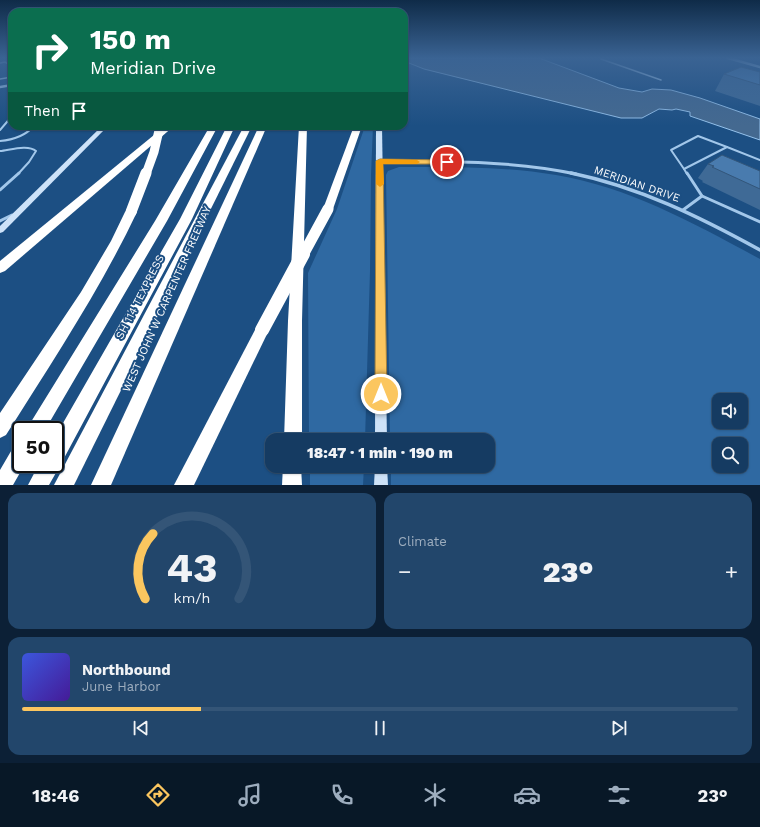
<!DOCTYPE html>
<html lang="en">
<head>
<meta charset="utf-8">
<style>
	:root { --surface:#153b62; --page:#22466b; --text:#f1f3f6; --muted:#9dadbe; --line:#345577; --accent:#fbc65f }
	body { margin:0; font-family:"Work Sans",sans-serif; background:var(--page); color:var(--text); height:100vh; display:flex; flex-direction:column; font-size:15px; white-space:nowrap }
	* { box-sizing:border-box; margin:0 }
	p { font-size:13px; color:var(--muted) }
	.icon { flex:none; width:22px; height:22px; fill:none; stroke:currentColor; stroke-width:2; stroke-linecap:round; stroke-linejoin:round }
	.map { position:relative; height:485px; overflow:hidden }
	.sheet { display:flex; flex-direction:column; gap:8px; padding:8px; background:#0c2036; flex:1 }
	.sheet>* { flex:none }
	.hud { position:absolute; left:8px; top:8px; width:400px; height:122px; border-radius:12px; box-shadow:0 1px 3px #0004,0 0 0 1px var(--line); background:#0b6e4f; color:#fff; overflow:hidden }
	.controls { position:absolute; left:712px; top:393px; display:grid; gap:8px }
	.controls a { display:grid; place-items:center; width:36px; height:36px; border-radius:8px; background:var(--surface); box-shadow:0 1px 3px #0004,0 0 0 1px var(--line); font-size:20px }
	.speed { position:absolute; left:12px; top:421px; display:flex; gap:8px; font-size:20px; font-weight:700; text-align:center }
	.speed>* { display:grid; place-content:center; width:52px; height:52px; border-radius:50%; background:var(--surface); box-shadow:0 1px 3px #0004,0 0 0 1px var(--line); line-height:1 }
	.speed .limit { border:2px solid #111; border-radius:6px; background:#fff; color:#111 }
	.pin { position:absolute; display:grid; place-items:center; width:34px; height:34px; color:#fff; margin:-17px; border:2px solid #fff; border-radius:50%; box-shadow:0 1px 4px #0007 }
	.me { position:absolute; width:44px; margin:-22px; rotate:0deg; stroke-linejoin:round; filter:drop-shadow(0 0 3px #0008) }
	.turn { display:flex; align-items:center; gap:14px; height:84px; padding:0 16px; font-size:18px }
	.turn .icon { width:52px; height:52px; stroke-width:2.5 }
	.turn b { display:block; font-size:28px; line-height:34px }
	.then { display:flex; align-items:center; height:38px; padding:0 16px; background:#0003; gap:8px; font-size:15px }
	.big { font-size:30px; font-weight:800; line-height:1.1 }
	.sheet .widget { flex:1; display:flex; flex-direction:column; justify-content:center; gap:6px; min-width:0; padding:0 14px; border-radius:12px; background:var(--page) }
	.sheet .dial { align-items:center; gap:0 }
	.dial svg { height:104px; overflow:visible; fill:none; stroke:var(--line); stroke-width:7; stroke-linecap:round; text-anchor:middle }
	.dial text { fill:var(--text); stroke:none }
	.song { display:flex; align-items:center; gap:12px }
	.cover { width:48px; height:48px; border-radius:6px; background:linear-gradient(135deg,hsl(230 70% 55%),hsl(260 70% 35%)) }
	.played { height:4px; border-radius:2px; background:linear-gradient(90deg,var(--accent) 25%,var(--line) 25%) }
	.keys { display:flex; justify-content:space-around; direction:ltr }
	.heat { display:flex; justify-content:space-between; align-items:center; font-size:22px; direction:ltr }
	.sheet .tiles { flex:1; display:grid; gap:8px; grid-template-columns:1fr 1fr }
	.widget:last-child { grid-column:span 2 }
	.trip { position:absolute; left:265px; top:433px; width:230px; height:40px; border-radius:12px; background:var(--surface); box-shadow:0 1px 3px #0004,0 0 0 1px var(--line); font-weight:800; line-height:40px; text-align:center }
	.tab-bar { display:flex; height:64px; justify-content:space-around; align-items:center; background:#081827; color:var(--muted) }
	.tab-bar .icon { width:28px; height:28px }
	.tab-bar .on { color:var(--accent) }
	.tab-bar b { font-size:18px; color:var(--text) }
	.map>svg:first-child { display:block }
	.green { fill:#2f69a2; fill-rule:evenodd }
	.water { fill:#446990; stroke:#95c2ec }
	.lines { fill:none; stroke-linecap:round; stroke-linejoin:round }
	.service-far2 { stroke:#a2c7ea; stroke-width:1.5 }
	.service-far1 { stroke:#a2c7ea; stroke-width:2 }
	.service { stroke:#a2c7ea; stroke-width:3 }
	.minor-far2 { stroke:#a2c7ea; stroke-width:2.5 }
	.minor-far1 { stroke:#a2c7ea; stroke-width:3 }
	.minor { stroke:#a2c7ea; stroke-width:3.5 }
	.secondary { fill:#cde2f8; fill-rule:evenodd }
	.motorway { fill:#fff; fill-rule:evenodd }
	.motorway-bridge-far2 { stroke:#fff; stroke-width:9 }
	.motorway-bridge-far1 { stroke:#fff; stroke-width:11 }
	.motorway-bridge { stroke:#fff; stroke-width:14 }
	.wall { fill:#3f6a96 }
	.building { fill:#497bae; stroke:#33567a }
	.route { fill:#fbc65f; stroke:#a3813e }
	.slow { fill:#f59e0b }
	.labels { text-anchor:middle; dominant-baseline:central; stroke-width:4; stroke-linejoin:round; paint-order:stroke }
	.street-label { font-size:11px; fill:#fff; stroke:#1c4f83 }
</style>
</head>
<body>
<div class="map">
<svg width="760" height="485" viewBox="0 0 760 485">
	<rect width="100%" height="100%" fill="#1c4f83"/>
	<g class="green">
		<polygon points="365,126 373,126 371,175 370,271 365,440 309,440 308,273 337,209"/>
		<path d="M399 167C451 167 504 166 556 175 629 187 695 224 760 259V485H391V466H488V440H390L386 175 388 171ZM719 400H741V422H719ZM719 444H741V466H719Z"/>
		<polygon points="310,466 364,466 363,485 310,485"/>
	</g>
	<polygon class="water" points="404,58 539,58 619,88 642,92 652,89 671,90 700,98 760,119 760,140 690,116 690,112 676,109 672,110 659,109 642,118 621,118 424,69 404,61"/>
	<g class="lines">
		<g class="service-far2">
			<polyline points="601,59 661,80"/>
			<polyline points="0,63 5,62 12,66"/>
			<polyline points="0,79 12,77"/>
		</g>
		<g class="service-far1">
			<polyline points="0,130 12,116"/>
			<path d="M0 141C13 140 25 136 34 126"/>
			<path d="M0 151C10 150 28 144 36 151L29 162 18 174"/>
			<polyline points="684,169 671,150 698,136 727,147"/>
			<polyline points="687,174 684,169 727,147 760,160"/>
		</g>
		<g class="service">
			<polyline points="0,190 19,173"/>
			<polyline points="702,196 760,222"/>
			<polyline points="683,210 702,196 687,173"/>
			<polyline points="0,221 12,215"/>
		</g>
		<g class="minor-far2">
			<polyline points="728,58 760,67"/>
			<polyline points="0,87 12,85"/>
		</g>
		<path class="minor-far1" d="M380 161C446 162 511 160 576 174"/>
		<path class="minor" d="M571 173C639 187 700 217 760 250"/>
		<g class="secondary">
			<polygon points="102,126 108,126 3,232 0,233 0,226"/>
			<polygon points="376,126 382,126 387,440 375,440"/>
			<polygon points="375,466 387,466 388,485 374,485"/>
		</g>
		<g class="motorway">
			<polygon points="165,126 174,126 5,271 0,273 0,261"/>
			<polygon points="210,126 218,126 167,221 45,430 26,430 155,221"/>
			<polygon points="227,126 235,126 192,219 62,462 59,463 57,471 49,485 28,485 39,464 55,464 55,437 180,219"/>
			<polygon points="244,126 252,126 74,485 54,485"/>
			<polygon points="259,126 267,126 111,485 91,485"/>
			<polygon points="299,126 307,126 302,321 302,440 284,440 288,321"/>
			<polygon points="354,126 362,126 333,209 332,211 324,211 323,209"/>
			<path d="M131 209 135 210 137 212C100 290 52 362 6 435L0 438V413L81 292 111 241 125 212 127 210Z"/>
			<polygon points="262,324 267,326 269,330 194,485 174,485 257,326"/>
			<polygon points="21,444 21,464 25,464 13,485 0,485 0,470 14,446"/>
			<polygon points="283,466 301,466 302,485 282,485"/>
		</g>
		<polyline class="motorway-bridge-far2" points="146,174 154,152 160,126"/>
		<g class="motorway-bridge-far1">
			<polyline points="131,212 146,173"/>
			<polyline points="303,255 328,209"/>
		</g>
		<polyline class="motorway-bridge" points="262,330 303,254"/>
	</g>
	<g class="wall">
		<polygon points="760,72 760,106 715,91 724,74"/>
		<polygon points="708,164 760,171 760,210 702,182 703,181 698,178"/>
	</g>
	<g class="building">
		<polygon points="741,67 760,72 760,85 724,74"/>
		<polygon points="722,155 760,171 760,189 712,167 714,166 708,164"/>
	</g>
	<linearGradient id="sky" x2="0" y2="1"><stop stop-color="#0f2b48"/><stop offset="0.46" stop-color="#3a6393"/><stop offset="1" stop-color="#3a6393" stop-opacity="0"/></linearGradient>
	<rect width="760" height="126" fill="url(#sky)"/>
	<polygon class="route" points="380,159 447,160 450,162 447,164 383,164 387,394 385,398 381,400 376,398 375,394 376,161"/>
	<polygon class="slow" points="380,159 417,160 420,162 417,164 383,164 384,184 380,187 376,184 376,161"/>
	<g class="labels">
		<g class="street-label">
			<text transform="translate(637 184) rotate(19)">MERIDIAN DRIVE</text>
			<text transform="translate(140 297) rotate(-63)">SH 114 TEXPRESS</text>
			<text transform="translate(167 299) rotate(-66)">WEST JOHN W CARPENTER FREEWAY</text>
		</g>
	</g>
</svg>
<div class="controls">
<a><svg class="icon" aria-label="sound" viewBox="0 0 24 24"><path d="M4 9h4l5-4v14l-5-4H4zM17 9q2 3 0 6"/></svg></a>
<a><svg class="icon" aria-label="search" viewBox="0 0 24 24"><circle cx="10" cy="10" r="6"/><path d="M15 15l6 6"/></svg></a>
</div>
<div class="speed"><div class="limit">50</div></div>
<div class="pin" style="left:447px;top:162px;background:#d93025"><svg class="icon" aria-label="arrive" viewBox="0 0 24 24"><path d="M6 21V4h12l-3 4 3 4H6"/></svg></div>
<svg class="me" style="left:381px;top:394px" viewBox="-20 -20 40 40"><circle r="17" fill="#fbc65f" stroke="#fff" stroke-width="3"/><path d="M0-11L8 9 0 5-8 9z" fill="#fff"/></svg>
<div class="trip">18:47 · 1 min · 190 m</div>
<div class="hud">
<div class="turn"><svg class="icon" aria-label="right" viewBox="0 0 24 24"><path d="M7 20v-9h11M14 6l5 5-5 5"/></svg><div><b>150 m</b>Meridian Drive</div></div>
<div class="then">Then<svg class="icon" aria-label="arrive" viewBox="0 0 24 24"><path d="M6 21V4h12l-3 4 3 4H6"/></svg></div>
</div>
</div>
<section class="sheet">
<div class="tiles">
<div class="widget dial"><svg viewBox="0 0 100 80">
<path d="M14 69A42 42 0 1 1 86 69"/>
<path d="M14 69A42 42 0 0 1 20 19" stroke="#fbc65f"/>
<text x="50" y="56" font-size="32" font-weight="700">43</text>
<text x="50" y="72" font-size="11">km/h</text>
</svg></div>
<div class="widget"><p>Climate</p>
<div class="heat"><a>−</a><b class="big">23°</b><a>+</a></div>
</div>
<div class="widget">
<div class="song"><i class="cover"></i><div><b>Northbound</b><p>June Harbor</p></div></div>
<div class="played"></div>
<div class="keys"><svg class="icon" aria-label="previous" viewBox="0 0 24 24"><path d="M18 5L8 12l10 7zM5 5v14"/></svg><svg class="icon" aria-label="pause" viewBox="0 0 24 24"><path d="M8 5v14M16 5v14"/></svg><svg class="icon" aria-label="next" viewBox="0 0 24 24"><path d="M6 5l10 7-10 7zM19 5v14"/></svg></div>
</div>
</div>
</section>
<nav class="tab-bar">
<b>18:46</b>
<svg class="icon on" aria-label="directions" viewBox="0 0 24 24"><path d="M12 3l9 9-9 9-9-9zM9 14v-3h6M13 9l2 2-2 2"/></svg>
<svg class="icon" aria-label="music" viewBox="0 0 24 24"><path d="M9 18V5l10-2v13"/><circle cx="6" cy="18" r="3"/><circle cx="16" cy="16" r="3"/></svg>
<svg class="icon" aria-label="phone" viewBox="0 0 24 24"><path d="M5 4h4l2 5-3 2q2 4 5 5l2-3 5 2v4C11 20 4 13 5 4z"/></svg>
<svg class="icon" aria-label="climate" viewBox="0 0 24 24"><path d="M12 3v18M4 7l16 10M4 17L20 7"/></svg>
<svg class="icon" aria-label="car" viewBox="0 0 24 24"><path d="M5 17H2v-5l4-1 3-4h7l3 4 3 1v5h-3M9 17h6M6 11h13"/><circle cx="7" cy="17" r="2"/><circle cx="17" cy="17" r="2"/></svg>
<svg class="icon" aria-label="filters" viewBox="0 0 24 24"><path d="M4 7h16M4 17h16"/><circle cx="9" cy="7" r="2"/><circle cx="15" cy="17" r="2"/></svg>
<b>23°</b>
</nav>
</body>
</html>
